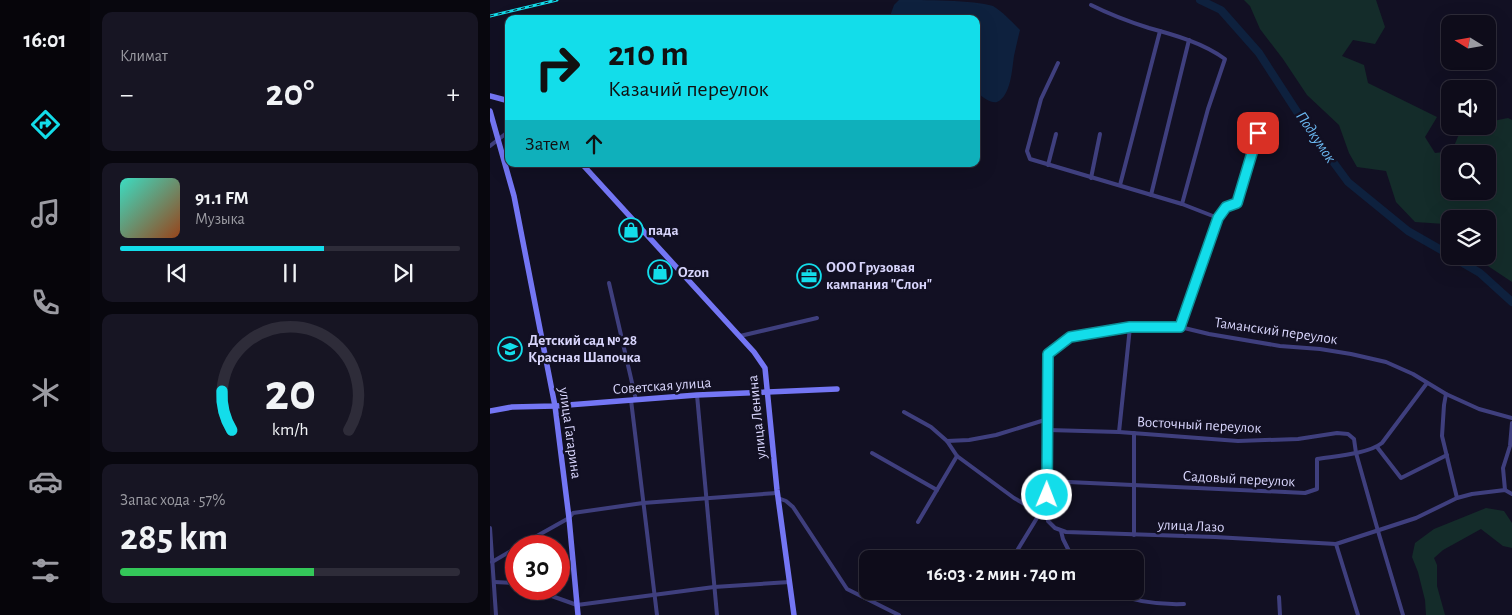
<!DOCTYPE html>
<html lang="ru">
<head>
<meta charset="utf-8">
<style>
	:root { --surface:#0e0c1a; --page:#171523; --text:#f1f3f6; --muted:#9b9ba2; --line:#2e2c39; --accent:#13ddea }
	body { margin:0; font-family:"Alegreya Sans",sans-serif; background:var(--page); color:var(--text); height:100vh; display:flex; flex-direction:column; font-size:19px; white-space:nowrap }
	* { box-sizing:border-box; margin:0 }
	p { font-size:16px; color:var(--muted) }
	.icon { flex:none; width:28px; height:28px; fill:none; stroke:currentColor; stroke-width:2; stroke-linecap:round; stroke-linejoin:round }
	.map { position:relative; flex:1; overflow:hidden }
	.side { display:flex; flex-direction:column; gap:12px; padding:12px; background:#08070e; width:400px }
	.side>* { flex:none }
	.banner { position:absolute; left:15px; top:15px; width:475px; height:152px; border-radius:10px; box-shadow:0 5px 20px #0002,0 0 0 1px var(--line); background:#13ddea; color:#111; overflow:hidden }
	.needle { width:32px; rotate:281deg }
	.tools { position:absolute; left:951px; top:15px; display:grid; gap:10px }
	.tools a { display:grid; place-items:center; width:55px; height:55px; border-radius:10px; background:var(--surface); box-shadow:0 5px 20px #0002,0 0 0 1px var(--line); font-size:25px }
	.speed { position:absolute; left:15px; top:535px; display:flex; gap:10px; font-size:25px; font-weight:700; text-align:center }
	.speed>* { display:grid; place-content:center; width:65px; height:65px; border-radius:50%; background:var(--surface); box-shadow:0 5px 20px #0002,0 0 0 1px var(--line); line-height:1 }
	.speed .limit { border:8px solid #d22; background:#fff; color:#111 }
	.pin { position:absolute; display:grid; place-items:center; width:42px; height:42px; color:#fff; margin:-21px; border-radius:10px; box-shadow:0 2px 8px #0006 }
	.me { position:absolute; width:55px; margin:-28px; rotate:1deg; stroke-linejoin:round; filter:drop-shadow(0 0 4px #0008) }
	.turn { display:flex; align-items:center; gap:18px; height:105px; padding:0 20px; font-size:22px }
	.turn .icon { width:65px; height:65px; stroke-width:2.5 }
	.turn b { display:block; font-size:35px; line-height:42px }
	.then { display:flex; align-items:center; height:48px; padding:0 20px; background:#0003; gap:10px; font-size:19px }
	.big { font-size:38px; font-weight:700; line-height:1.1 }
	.side .card { flex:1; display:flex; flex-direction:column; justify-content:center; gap:8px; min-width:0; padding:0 18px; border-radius:10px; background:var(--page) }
	.side .dial { align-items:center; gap:0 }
	.dial svg { height:130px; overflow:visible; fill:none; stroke:var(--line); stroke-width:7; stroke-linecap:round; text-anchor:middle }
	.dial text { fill:var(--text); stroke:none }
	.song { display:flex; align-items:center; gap:15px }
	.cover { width:60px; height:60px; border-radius:8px; background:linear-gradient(135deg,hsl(170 70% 55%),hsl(20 70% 35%)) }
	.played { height:5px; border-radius:2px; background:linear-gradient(90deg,var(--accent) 60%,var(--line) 60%) }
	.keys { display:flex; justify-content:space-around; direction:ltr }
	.heat { display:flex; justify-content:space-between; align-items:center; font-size:28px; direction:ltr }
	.charge { height:8px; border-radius:4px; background:linear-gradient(90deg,#34c759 57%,var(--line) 0) }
	.trip { position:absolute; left:369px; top:550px; width:285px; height:50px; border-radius:10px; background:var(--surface); box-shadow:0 5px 20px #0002,0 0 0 1px var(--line); font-weight:700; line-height:50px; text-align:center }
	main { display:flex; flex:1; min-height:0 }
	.tab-bar { display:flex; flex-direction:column; width:90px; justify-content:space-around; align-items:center; background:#06050a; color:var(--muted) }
	.tab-bar .icon { width:35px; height:35px }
	.tab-bar .on { color:var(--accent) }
	.tab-bar b { font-size:22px; color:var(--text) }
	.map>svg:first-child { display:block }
	.green { fill:#142c2a; fill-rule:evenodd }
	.water { fill:#0e213e }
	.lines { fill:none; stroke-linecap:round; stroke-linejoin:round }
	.river { stroke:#0e213e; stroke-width:8 }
	.street { stroke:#3f3f7e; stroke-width:4 }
	.secondary { stroke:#7476f4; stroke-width:5.5 }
	.rail-casing { stroke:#13ddea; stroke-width:3 }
	.rail { stroke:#121023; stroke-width:1; stroke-dasharray:4; stroke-linecap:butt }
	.route-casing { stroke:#0c9098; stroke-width:12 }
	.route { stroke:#13ddea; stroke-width:9 }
	.labels { text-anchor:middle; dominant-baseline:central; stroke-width:5; stroke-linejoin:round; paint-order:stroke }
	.poi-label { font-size:15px; font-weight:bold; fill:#d8d5fc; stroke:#121023; text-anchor:start }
	.street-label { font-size:15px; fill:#d8d5fc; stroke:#121023 }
	.water-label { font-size:16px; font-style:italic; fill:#6cbaf3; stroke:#121023 }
</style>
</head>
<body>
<main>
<nav class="tab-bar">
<b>16:01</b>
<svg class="icon on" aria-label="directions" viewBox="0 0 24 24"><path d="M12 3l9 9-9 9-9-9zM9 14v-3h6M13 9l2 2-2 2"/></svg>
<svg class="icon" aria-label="music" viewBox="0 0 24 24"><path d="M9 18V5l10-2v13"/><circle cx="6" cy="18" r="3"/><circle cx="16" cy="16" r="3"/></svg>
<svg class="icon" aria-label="phone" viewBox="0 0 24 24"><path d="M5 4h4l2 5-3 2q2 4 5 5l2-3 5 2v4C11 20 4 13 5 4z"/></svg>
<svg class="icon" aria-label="climate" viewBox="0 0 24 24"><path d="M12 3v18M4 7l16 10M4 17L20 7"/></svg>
<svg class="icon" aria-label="car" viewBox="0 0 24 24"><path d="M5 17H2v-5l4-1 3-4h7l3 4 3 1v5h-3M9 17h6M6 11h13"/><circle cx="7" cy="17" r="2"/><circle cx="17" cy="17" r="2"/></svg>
<svg class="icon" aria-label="filters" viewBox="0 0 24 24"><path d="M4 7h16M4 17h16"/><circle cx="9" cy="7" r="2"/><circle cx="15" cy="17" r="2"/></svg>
</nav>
<section class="side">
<div class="card"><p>Климат</p>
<div class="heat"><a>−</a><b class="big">20°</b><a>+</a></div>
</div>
<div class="card">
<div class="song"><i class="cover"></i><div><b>91.1 FM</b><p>Музыка</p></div></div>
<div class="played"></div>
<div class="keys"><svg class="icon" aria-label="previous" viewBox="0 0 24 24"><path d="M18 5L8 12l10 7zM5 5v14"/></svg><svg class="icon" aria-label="pause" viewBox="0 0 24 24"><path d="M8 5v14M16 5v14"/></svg><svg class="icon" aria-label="next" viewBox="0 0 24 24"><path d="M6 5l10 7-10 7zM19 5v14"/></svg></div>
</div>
<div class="card dial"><svg viewBox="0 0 100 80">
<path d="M14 69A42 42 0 1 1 86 69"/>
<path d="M14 69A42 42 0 0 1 8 45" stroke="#13ddea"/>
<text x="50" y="56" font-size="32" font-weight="700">20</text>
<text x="50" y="72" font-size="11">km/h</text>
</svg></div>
<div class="card"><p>Запас хода · 57%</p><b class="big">285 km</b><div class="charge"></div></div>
</section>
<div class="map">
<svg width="1022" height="615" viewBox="0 0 1022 615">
	<rect width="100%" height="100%" fill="#121023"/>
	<g class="green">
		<path d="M754 0H886L895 27 885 44 863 40 852 56 874 65 878 83 947 117 935 137 945 153 962 151 972 127 998 126V122L1018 118 1022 120V282L998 266 990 256H998V219H960V228L955 224 925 222 906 202 896 171 867 167 859 153 849 125 817 95 793 59 770 29 760 6ZM960 154H998V191H960Z"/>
		<polygon points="996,508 1014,511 1022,523 1022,548 1013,546 991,529 953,550 944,558 947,565 947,586 955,615 936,615 935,600 928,572 922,557 925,543 944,529"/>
	</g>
	<path class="water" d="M409 0C432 0 484 0 503 6 513 12 522 22 530 30 528 38 526 47 524 56 522 69 521 96 507 102 501 104 491 96 486 92V19H399L404 5Z"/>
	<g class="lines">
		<g class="river">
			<polyline points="710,0 731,10 769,53 813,121 858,182 918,231 960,255"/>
			<polyline points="961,256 990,273 1022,302"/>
		</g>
		<g class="street">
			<path d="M601 5C619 14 640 22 659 28 685 35 713 43 735 59L718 109 692 204"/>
			<polyline points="568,63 551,99 537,151 540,159 692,204 728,218 690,327"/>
			<polyline points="0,146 19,131"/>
			<polyline points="558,165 566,134"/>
			<polyline points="601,178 610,134"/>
			<polyline points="630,185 670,31"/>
			<polyline points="661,195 699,40"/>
			<polyline points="728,218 736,207 747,203 774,116"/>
			<polyline points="119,283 146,400"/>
			<polyline points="250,336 327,318"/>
			<polyline points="956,394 954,405 952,436 967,498"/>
			<polyline points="207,395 227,615"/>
			<polyline points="141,400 167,615"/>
			<polyline points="414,412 441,427 457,441 467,456 524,498 550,513 557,513 558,521 565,528 576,532 725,537 846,544 926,518 967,498 982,494 1015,490 1022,494"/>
			<polyline points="558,430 629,432 748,441 808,439 847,433 858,434 864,439 866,453 888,531 913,615"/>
			<polyline points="629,432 640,327 690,327 719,334 790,346 830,349 861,354 896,362 923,374 956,394 989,409 1022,418"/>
			<polyline points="457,441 479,440 506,435 558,419"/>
			<polyline points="887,447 911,478 957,455"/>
			<polyline points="382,453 447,490"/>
			<path d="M557 481 815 493 827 489V459C845 456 878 454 892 443L937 383"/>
			<polyline points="1015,490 1013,468 1020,446 1022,423"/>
			<polyline points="288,498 296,501 303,507 357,589 409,615"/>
			<polyline points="557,513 558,354 580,337 640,327"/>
			<polyline points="428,522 467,456"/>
			<polyline points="0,528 6,615"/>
			<polyline points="571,531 573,539 583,559"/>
			<polyline points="644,535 644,433"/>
			<polyline points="846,544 868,615"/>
			<polyline points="29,546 79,518 83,513 153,503 287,493"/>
			<polyline points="522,559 550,513"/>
			<polyline points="2,562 26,548"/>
			<polyline points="4,582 26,583"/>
			<polyline points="42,589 87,605 224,587 300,582"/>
			<path d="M617 591C642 601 667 605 694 604"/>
			<polyline points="789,597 790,615"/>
		</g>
		<g class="secondary">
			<polyline points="0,96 19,101"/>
			<polyline points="0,111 24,196 65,406 79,518 88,615"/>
			<polyline points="92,164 264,352 275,368 287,490 304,615"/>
			<polyline points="0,411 22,407 65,406 207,395 347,389"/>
		</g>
		<g class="rail-casing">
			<polyline id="rail" points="0,16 67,0"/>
		</g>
		<use href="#rail" class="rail"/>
	</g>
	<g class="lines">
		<g class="route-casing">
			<polyline id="route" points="557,495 558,354 580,337 640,327 690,327 728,218 736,207 747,203 768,133"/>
		</g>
		<use href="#route" class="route"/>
	</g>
	<defs>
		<g id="shop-ring" transform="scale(1.25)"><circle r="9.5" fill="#121023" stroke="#13ddea" stroke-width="1.5"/><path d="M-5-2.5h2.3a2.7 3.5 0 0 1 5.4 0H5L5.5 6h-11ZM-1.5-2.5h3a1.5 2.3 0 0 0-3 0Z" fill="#13ddea"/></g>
		<g id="office-ring" transform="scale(1.25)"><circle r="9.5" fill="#121023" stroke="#13ddea" stroke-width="1.5"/><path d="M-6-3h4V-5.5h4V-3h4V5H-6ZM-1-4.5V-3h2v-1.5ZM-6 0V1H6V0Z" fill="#13ddea"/></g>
		<g id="school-ring" transform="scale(1.25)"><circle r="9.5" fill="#121023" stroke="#13ddea" stroke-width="1.5"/><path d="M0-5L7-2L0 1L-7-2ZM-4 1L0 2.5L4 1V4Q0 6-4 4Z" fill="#13ddea"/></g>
	</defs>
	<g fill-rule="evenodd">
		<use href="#shop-ring" x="141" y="230"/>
		<use href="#shop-ring" x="170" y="272"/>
		<use href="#office-ring" x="319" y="276"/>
		<use href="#school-ring" x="20" y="349"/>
	</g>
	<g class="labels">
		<g class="poi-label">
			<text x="158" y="230">пада</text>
			<text x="336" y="267">ООО Грузовая<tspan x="336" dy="17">кампания "Слон"</tspan></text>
			<text x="188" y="272">Ozon</text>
			<text x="38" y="340">Детский сад № 28<tspan x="38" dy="17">Красная Шапочка</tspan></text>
		</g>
		<g class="street-label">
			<text transform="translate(786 331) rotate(8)">Таманский переулок</text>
			<text transform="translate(172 386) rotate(-4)">Советская улица</text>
			<text transform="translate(267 417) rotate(-96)">улица Ленина</text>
			<text transform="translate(709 425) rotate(3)">Восточный переулок</text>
			<text transform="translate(80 433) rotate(82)">улица Гагарина</text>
			<text transform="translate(749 479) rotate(3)">Садовый переулок</text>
			<text transform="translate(701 526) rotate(2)">улица Лазо</text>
		</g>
		<g class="water-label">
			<text transform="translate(826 137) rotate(56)">Подкумок</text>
		</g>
	</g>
</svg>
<div class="tools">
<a><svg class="needle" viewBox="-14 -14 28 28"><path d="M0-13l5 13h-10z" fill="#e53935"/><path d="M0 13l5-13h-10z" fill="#9b9ba2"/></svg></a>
<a><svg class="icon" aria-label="sound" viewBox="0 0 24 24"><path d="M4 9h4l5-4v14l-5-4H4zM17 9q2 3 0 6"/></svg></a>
<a><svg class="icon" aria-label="search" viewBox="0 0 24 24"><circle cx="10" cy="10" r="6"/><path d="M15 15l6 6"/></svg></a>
<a><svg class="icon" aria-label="layers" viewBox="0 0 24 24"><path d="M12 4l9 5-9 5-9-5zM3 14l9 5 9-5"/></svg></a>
</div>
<div class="speed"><div class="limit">30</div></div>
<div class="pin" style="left:768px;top:133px;background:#d93025"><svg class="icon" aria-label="arrive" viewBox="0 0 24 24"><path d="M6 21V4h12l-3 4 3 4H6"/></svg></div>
<svg class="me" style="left:557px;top:495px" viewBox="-20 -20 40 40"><circle r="17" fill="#13ddea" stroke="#fff" stroke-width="3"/><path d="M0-11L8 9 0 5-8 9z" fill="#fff"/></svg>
<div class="trip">16:03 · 2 мин · 740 m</div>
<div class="banner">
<div class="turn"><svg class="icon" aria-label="right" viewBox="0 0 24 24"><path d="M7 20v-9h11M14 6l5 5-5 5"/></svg><div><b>210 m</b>Казачий переулок</div></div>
<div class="then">Затем<svg class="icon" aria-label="ahead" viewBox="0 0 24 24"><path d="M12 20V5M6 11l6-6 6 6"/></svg></div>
</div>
</div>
</main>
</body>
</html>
